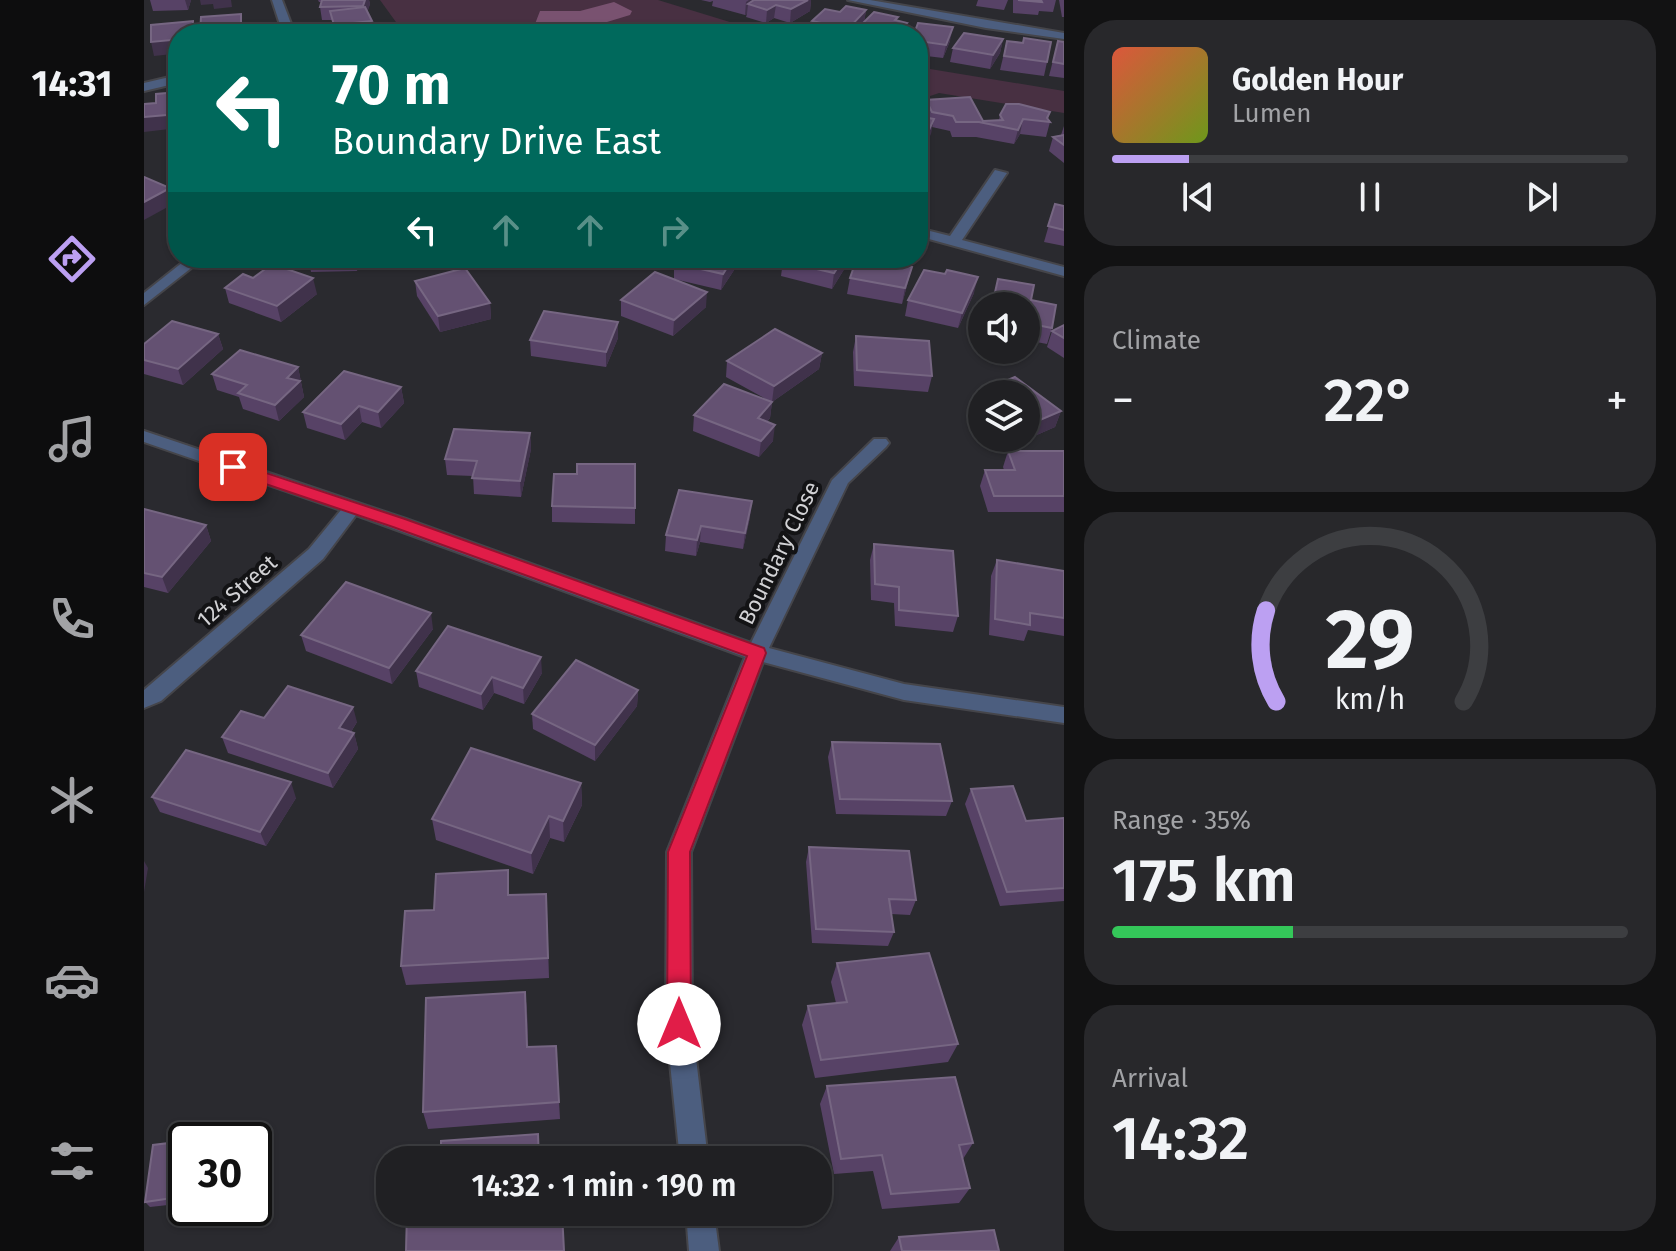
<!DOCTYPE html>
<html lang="en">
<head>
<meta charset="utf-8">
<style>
	:root { --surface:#202023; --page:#28282b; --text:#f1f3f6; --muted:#a2a3a6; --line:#3d3e41; --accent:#bca0f2 }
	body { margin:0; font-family:"Fira Sans",sans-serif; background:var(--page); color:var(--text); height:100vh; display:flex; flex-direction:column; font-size:30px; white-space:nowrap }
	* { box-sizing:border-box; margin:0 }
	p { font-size:26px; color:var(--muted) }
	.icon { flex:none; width:44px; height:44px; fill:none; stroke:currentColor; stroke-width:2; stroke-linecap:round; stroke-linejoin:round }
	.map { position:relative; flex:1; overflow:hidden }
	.drawer { display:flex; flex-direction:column; gap:20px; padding:20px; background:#121213; width:612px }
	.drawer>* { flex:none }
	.banner { position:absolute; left:24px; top:24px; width:760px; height:244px; border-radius:32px; box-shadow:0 2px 6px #0004,0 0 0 2px var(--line); background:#00695c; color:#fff; overflow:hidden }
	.fabs { position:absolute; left:824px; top:292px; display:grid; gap:16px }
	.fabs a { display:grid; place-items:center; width:72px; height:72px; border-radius:50%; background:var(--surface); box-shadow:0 2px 6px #0004,0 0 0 2px var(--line); font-size:40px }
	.speed { position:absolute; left:24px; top:1122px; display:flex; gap:16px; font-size:40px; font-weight:700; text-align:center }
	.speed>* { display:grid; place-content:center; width:104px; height:104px; border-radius:50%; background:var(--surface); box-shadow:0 2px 6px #0004,0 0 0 2px var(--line); line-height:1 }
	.speed .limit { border:4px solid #111; border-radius:12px; background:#fff; color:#111 }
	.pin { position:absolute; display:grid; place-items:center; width:68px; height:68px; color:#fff; margin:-34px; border-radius:16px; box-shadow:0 4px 12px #0006 }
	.me { position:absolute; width:88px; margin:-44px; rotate:0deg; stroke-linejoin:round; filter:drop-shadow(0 0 6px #0008) }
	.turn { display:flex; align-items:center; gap:28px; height:168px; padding:0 32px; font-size:36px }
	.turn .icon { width:104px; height:104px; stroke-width:2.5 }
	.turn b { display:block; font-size:56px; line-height:68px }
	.lanes { display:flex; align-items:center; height:76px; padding:0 32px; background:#0003; justify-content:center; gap:40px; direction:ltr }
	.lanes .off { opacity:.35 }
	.big { font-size:60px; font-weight:600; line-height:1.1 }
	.drawer .card { flex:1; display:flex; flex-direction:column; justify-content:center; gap:12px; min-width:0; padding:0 28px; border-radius:32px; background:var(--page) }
	.drawer .dial { align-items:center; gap:0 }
	.dial svg { height:208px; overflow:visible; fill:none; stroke:var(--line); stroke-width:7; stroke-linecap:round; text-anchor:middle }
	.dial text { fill:var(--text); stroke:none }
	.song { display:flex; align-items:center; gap:24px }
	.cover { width:96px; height:96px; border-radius:12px; background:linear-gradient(135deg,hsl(10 70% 55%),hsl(80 70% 35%)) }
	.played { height:8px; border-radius:4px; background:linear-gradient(90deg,var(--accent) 15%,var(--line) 15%) }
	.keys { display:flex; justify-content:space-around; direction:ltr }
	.heat { display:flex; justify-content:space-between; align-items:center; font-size:44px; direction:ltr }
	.charge { height:12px; border-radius:6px; background:linear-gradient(90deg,#34c759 35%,var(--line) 0) }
	.trip { position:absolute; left:232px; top:1146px; width:456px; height:80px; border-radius:32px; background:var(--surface); box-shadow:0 2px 6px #0004,0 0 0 2px var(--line); font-weight:600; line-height:80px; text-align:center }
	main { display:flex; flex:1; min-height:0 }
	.tab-bar { display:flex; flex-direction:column; width:144px; justify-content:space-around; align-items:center; background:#0d0d0e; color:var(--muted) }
	.tab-bar .icon { width:56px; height:56px }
	.tab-bar .current { color:var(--accent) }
	.tab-bar b { font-size:36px; color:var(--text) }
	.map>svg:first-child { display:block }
	.green { fill:#483042 }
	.forest { fill:#795270 }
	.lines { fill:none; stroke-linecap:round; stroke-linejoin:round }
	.minor-casing { stroke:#45454a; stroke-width:4 }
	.minor { fill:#4c5e7f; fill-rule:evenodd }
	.wall { fill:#574266 }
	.shaded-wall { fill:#40324b }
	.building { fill:#645172; stroke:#766682; stroke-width:2 }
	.route { fill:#e11d48; stroke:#92132f; stroke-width:2 }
	.labels { text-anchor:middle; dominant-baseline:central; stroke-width:8; stroke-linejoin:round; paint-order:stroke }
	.street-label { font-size:22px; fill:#d2d2d5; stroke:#131315 }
</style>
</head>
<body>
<main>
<nav class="tab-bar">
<b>14:31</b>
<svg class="icon current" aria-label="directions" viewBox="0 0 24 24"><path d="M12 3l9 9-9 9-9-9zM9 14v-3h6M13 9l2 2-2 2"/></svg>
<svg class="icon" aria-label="music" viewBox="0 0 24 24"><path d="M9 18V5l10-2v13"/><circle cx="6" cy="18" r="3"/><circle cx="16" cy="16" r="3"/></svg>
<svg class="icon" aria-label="phone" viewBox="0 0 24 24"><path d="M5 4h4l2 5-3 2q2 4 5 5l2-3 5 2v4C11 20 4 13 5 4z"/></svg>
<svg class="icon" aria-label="climate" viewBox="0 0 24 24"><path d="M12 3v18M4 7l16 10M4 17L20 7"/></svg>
<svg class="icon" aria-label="car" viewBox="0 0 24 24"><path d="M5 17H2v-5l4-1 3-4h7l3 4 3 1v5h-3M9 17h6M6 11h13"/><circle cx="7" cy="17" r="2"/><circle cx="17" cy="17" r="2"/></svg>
<svg class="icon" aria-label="filters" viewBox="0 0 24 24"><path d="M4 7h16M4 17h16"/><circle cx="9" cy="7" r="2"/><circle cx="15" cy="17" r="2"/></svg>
</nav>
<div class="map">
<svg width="920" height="1251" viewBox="0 0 920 1251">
	<rect width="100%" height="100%" fill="#2a2a2f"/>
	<g class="green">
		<polygon points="236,0 514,0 625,34 238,34 257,29"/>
		<polygon points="774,67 920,91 920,113 795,93 774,100"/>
	</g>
	<path class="forest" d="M470 2 488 11 486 15 463 22V30C481 33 496 25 513 30L510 34H360L391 24 396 11H436Z"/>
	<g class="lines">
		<g class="minor-casing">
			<g id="minor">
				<polygon points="128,0 138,0 151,34 139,34"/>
				<polygon points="704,0 726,0 920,33 920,39 842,28"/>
				<polygon points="34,75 34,83 0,91 0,83"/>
				<polygon points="851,170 863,173 818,240 920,267 920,276 774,236 774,228 806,236"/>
				<polygon points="44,258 60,258 0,305 0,293"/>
				<polygon points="432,258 447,258 435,268 428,264"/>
				<polygon points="0,431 262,519 607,643 688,480 730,439 742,439 745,443 742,447 704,483 625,648 760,684 920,707 920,723 760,700 619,662 547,852 548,1024 564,1160 536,1160 522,1024 523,852 601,657 212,515 179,559 17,701 0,708 0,690 165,549 197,510 0,442"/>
				<polygon points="542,1212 570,1212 575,1251 545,1251"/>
			</g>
		</g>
		<use href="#minor" class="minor"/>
	</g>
	<g class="wall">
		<polygon points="6,0 47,0 44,10 9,11"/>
		<polygon points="174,0 225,0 226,4 223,12 228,21 230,32 256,34 191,34 188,20 178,20 176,7 178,2 175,2"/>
		<polygon points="557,0 667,0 666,11 646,23 630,18 622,23 602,17 603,14 601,15 568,6 569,1 566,2"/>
		<polygon points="834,0 864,0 860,10 832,6"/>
		<polygon points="869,0 912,0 909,12 895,11 894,15 869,13"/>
		<polygon points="915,0 920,0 920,17 918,17"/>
		<polygon points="722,10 720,22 753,21 763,23 761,34 712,34 712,32 710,34 666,34 668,21 696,12"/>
		<polygon points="774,34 806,41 799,58 774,55"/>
		<polygon points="859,39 856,53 846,69 806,62 809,48"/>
		<polygon points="863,41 903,62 900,76 856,70"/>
		<polygon points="914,41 920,42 920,78 905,76"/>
		<polygon points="782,100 839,121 855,120 856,115 906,112 904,119 906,122 902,137 876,134 870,144 832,137 808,137 806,131 788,127 774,167 774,116 781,118 779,114"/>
		<polygon points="920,126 920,163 905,151 909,137 917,135"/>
		<polygon points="911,204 920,206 920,246 900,242"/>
		<polygon points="143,258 216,258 213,271 167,272 165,262 144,262"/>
		<polygon points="276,258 348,258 348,264 277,266"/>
		<polygon points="526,258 596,258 596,261 577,290 530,279 530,265 525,264"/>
		<polygon points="640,258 707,258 688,289 637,276 639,261"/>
		<polygon points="713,258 745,258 744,263 768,267 758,304 703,294 706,278"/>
		<polygon points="854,279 887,300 908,328 903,344 882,340 882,306 847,306"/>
		<polygon points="271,281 346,303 347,319 296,332 273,296"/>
		<polygon points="81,288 173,294 137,322 85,303"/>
		<polygon points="830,293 814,328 761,316 764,300"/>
		<polygon points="477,300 562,307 529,336 477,316"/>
		<polygon points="474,322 474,338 462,367 387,356 386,340"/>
		<polygon points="920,325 920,358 903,347 908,331"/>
		<polygon points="74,334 79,349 39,385 0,374 0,344"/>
		<polygon points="712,336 788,376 784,392 710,386 709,352"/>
		<polygon points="678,353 675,369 628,402 626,418 623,422 629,441 615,457 549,431 550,415 627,402 582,377 583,361"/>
		<polygon points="154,367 160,397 135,421 99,409 95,397 73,390 68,374"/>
		<polygon points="871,377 917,411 911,427 854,452 830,434 835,417 838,416 838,438 882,438 882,394 839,394 840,390"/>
		<polygon points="257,387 260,403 237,428 218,422 201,440 163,428 159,412"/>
		<polygon points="386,433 387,449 377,497 330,494 329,476 303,475 301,459"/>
		<polygon points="864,451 920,451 920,512 844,512 836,486 841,470 860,470 859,467"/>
		<polygon points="491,464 491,524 408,522 408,506 433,474"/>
		<polygon points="535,490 606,517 599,549 556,542 552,556 521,551 522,535"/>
		<polygon points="0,509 62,525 67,541 24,593 0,587"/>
		<polygon points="730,544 814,616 809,632 751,626 750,603 727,600 726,560"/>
		<polygon points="853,560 920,571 920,636 884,630 880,641 845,635 847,576"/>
		<polygon points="289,629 248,684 162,651 157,635"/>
		<polygon points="272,671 398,673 380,704 350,693 339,710 275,687"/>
		<polygon points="494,690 493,706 451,761 389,729 388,714"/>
		<polygon points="120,718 213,722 207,732 210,733 214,749 189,788 84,753 78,737"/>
		<polygon points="688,742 808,801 802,816 692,814 684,757"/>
		<polygon points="437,783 438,805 420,842 406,838 389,874 292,840 288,819"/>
		<polygon points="827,789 882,821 920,818 920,901 856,906 821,804"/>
		<polygon points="8,797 152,798 122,846 16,812"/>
		<polygon points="665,847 772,900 766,915 747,914 750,932 744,946 668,943 662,862"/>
		<polygon points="367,895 403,914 405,978 262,985 257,966 290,910"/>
		<polygon points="693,963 814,1044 804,1062 671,1078 658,1025 664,1006 692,1003 687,982"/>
		<polygon points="381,992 383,1011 384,1047 412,1046 416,1119 284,1129 279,1112"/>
		<polygon points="683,1086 829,1143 819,1159 826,1188 815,1203 738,1209 729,1171 690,1174 676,1104"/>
		<polygon points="42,1141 42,1203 6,1207 1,1202"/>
		<polygon points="755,1237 855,1251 746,1251"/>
	</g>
	<g class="shaded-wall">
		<polygon points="41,0 47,0 44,10"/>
		<polygon points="56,0 87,0 88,7 70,9 69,4 57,5"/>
		<polygon points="221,0 225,0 226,4 221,20 219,6"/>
		<polygon points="605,0 627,0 604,4 603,14 601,15 602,2"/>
		<polygon points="664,0 667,0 666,11 646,23 647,9"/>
		<polygon points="632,5 630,18 622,23 623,10"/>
		<polygon points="722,10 720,24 713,29 710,34 704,34 704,29"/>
		<polygon points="97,14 100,34 87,34 87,28"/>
		<polygon points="228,21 230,34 192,34 190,25"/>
		<polygon points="763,23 761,34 754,34 754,32"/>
		<polygon points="809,27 806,41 799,58 802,45"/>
		<polygon points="859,39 856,53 846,69 849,55"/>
		<polygon points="27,40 34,44 34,59 31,59 29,54 10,56 7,42"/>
		<polygon points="34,114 34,128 0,132 0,117"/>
		<polygon points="790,119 787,134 779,150 774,167 780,141"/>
		<polygon points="879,119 876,134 870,144 874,130"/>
		<polygon points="26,188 31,203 0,220 0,202"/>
		<polygon points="211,258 216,258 213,271"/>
		<polygon points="589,258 596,258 596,261 577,290 579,274"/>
		<polygon points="700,258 707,258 688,289 690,273"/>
		<polygon points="768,267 764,282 758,304 761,288"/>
		<polygon points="834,277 830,293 814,328 818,313"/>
		<polygon points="169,278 173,294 137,322 133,306"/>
		<polygon points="563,292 562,307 529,336 530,320"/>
		<polygon points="346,303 347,319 296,332 294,316"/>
		<polygon points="474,322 474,338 462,367 462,352"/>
		<polygon points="74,334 79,349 39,385 34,369"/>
		<polygon points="678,353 675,369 628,402 630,386"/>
		<polygon points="154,367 160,397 135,421 131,405 143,378"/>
		<polygon points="257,387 260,403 237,428 234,412"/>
		<polygon points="628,402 626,418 612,434 614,418"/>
		<polygon points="215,406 218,422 201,440 197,424"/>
		<polygon points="917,411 911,427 854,452 859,438 882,438 882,426"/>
		<polygon points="631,425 629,441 615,457 617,441"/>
		<polygon points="386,433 387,449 377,497 376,481"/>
		<polygon points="608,501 606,517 599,549 601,533"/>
		<polygon points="62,525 67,541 24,593 18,577"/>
		<polygon points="557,526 556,542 552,556 553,540"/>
		<polygon points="287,613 289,629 248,684 245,668"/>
		<polygon points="397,657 398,673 380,704 379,688"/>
		<polygon points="348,677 350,693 339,710 337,694"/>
		<polygon points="494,690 493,706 451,761 451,745"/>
		<polygon points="209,707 213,722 199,744 195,728"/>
		<polygon points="210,733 214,749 189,788 184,773"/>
		<polygon points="147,782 152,798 122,846 116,832"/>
		<polygon points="437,783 438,805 420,842 419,821"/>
		<polygon points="405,816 406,838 389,874 387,853"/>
		<polygon points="0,861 4,868 0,892"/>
		<polygon points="381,992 383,1011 385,1066 383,1047"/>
	</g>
	<g class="building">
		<polygon points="178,0 221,0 219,6 176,7"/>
		<polygon points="610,0 664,0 647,9 632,5 623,10 604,4"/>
		<polygon points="874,0 897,0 898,2"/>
		<polygon points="702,6 722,10 704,29 668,21 681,9 696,12"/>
		<polygon points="221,7 228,21 190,25 186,11"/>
		<polygon points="730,12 754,17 751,20 763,23 754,32 747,31 743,34 736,34 713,29"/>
		<polygon points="97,14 97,27 87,28 87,34 56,34 57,17"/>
		<polygon points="49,21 49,34 34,34 34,44 27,45 27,40 7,42 7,25"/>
		<polygon points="774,23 809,27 802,45 774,41 774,34 770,34"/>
		<polygon points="248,27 256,34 221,34"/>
		<polygon points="820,33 859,39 849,55 809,48"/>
		<polygon points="880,38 907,42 903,62 860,56 863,41 879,43"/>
		<polygon points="914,41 920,42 920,64 909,62"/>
		<polygon points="34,92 34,114 0,117 0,104 12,103 12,94"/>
		<polygon points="826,97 839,121 859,120 856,115 862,104 875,104 906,112 903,118 906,122 879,119 874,130 835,122 812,122 809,116 788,112 782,100"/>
		<polygon points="774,116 790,119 780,141 774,140"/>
		<polygon points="920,135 920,145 909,137"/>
		<polygon points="774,144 780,145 775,157 774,156"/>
		<polygon points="0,177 26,188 0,202"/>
		<polygon points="911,204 920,206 920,230 904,226"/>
		<polygon points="534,258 589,258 579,274 531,263"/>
		<polygon points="640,258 700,258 690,273 639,261"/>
		<polygon points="713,258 744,258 743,262 768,267 761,288 706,278"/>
		<polygon points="128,264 169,278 133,306 81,288 99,274 109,278"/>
		<polygon points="321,268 346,303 294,316 271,281"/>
		<polygon points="780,270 801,274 803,270 834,277 818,313 764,300"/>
		<polygon points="511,272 563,292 530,320 477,300"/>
		<polygon points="854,279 890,285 887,300 912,305 908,328 882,323 882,306 848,306"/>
		<polygon points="400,311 474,322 462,352 386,340"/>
		<polygon points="28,321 74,334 34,369 0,360 0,344"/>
		<polygon points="920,325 920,338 908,331"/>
		<polygon points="631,329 678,353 630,386 583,361"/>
		<polygon points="712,336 785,341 788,376 713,370"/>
		<polygon points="96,350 154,367 143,378 156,381 131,405 94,393 103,385 68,374"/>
		<polygon points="200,371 257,387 234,412 215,406 197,424 159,412"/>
		<polygon points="871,377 917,411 882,426 882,394 845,394 840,390"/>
		<polygon points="580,384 628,402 614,418 631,425 617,441 550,415"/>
		<polygon points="310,429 386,433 376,481 328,478 333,461 301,459"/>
		<polygon points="864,451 920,451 920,496 850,496 841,470 871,470"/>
		<polygon points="433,464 491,464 491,508 408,506 410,474 433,474"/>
		<polygon points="535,490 608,501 601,533 557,526 553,540 522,535"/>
		<polygon points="0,509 62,525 18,577 0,573"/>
		<polygon points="730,544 809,551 814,616 755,610 755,587 731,584"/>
		<polygon points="853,560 920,571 920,618 886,613 886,625 851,619"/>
		<polygon points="202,582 287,613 245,668 157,635"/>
		<polygon points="304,626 397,657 379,688 348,677 337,694 272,671"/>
		<polygon points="432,660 494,690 451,745 388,714"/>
		<polygon points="144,686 209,707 195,728 210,733 184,773 78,737 97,711 120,718"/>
		<polygon points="688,742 796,744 808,801 696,799"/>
		<polygon points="327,748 437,783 419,821 405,816 387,853 288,819"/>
		<polygon points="42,750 147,782 116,832 8,797"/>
		<polygon points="869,786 882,821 920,818 920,888 863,892 827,789"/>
		<polygon points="665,847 765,851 772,900 745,899 750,932 672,929"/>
		<polygon points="364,870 364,895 402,894 404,958 257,966 261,911 290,910 292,874"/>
		<polygon points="785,953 814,1044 677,1060 664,1006 703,1002 693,963"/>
		<polygon points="381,992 383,1047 412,1046 415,1102 279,1112 282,998"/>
		<polygon points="811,1077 829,1143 815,1145 826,1188 747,1194 738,1155 697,1159 683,1086"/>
		<polygon points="394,1134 395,1160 297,1160 297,1141"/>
		<polygon points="42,1141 42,1196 1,1202 9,1145"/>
		<polygon points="263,1212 418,1212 420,1251 262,1251"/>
		<polygon points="850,1230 855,1251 758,1251 755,1237"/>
	</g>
	<polygon class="route" points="89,462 261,519 620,648 622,653 546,852 547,1024 543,1032 535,1035 527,1032 523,1024 524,852 603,656 249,527 83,471 81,467"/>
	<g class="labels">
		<g class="street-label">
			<text transform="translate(635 553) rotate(-64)">Boundary Close</text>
			<text transform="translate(93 591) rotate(-41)">124 Street</text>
		</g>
	</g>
</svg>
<div class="fabs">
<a><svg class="icon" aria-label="sound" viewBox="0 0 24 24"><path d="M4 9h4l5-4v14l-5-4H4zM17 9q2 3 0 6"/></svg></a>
<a><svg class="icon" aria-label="layers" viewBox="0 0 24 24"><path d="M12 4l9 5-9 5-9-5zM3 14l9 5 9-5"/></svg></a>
</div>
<div class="speed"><div class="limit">30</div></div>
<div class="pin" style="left:89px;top:467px;background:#d93025"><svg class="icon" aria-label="arrive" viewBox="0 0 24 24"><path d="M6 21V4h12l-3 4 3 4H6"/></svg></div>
<svg class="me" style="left:535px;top:1024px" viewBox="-20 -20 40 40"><circle r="19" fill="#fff"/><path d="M0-13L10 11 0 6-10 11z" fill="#e11d48"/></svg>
<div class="trip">14:32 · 1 min · 190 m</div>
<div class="banner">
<div class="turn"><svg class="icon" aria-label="left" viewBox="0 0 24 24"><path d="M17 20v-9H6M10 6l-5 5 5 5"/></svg><div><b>70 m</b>Boundary Drive East</div></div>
<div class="lanes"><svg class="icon" aria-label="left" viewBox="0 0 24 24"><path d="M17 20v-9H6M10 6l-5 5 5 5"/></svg><svg class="icon off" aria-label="ahead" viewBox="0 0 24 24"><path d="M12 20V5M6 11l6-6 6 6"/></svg><svg class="icon off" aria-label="ahead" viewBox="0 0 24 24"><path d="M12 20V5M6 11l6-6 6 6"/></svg><svg class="icon off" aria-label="right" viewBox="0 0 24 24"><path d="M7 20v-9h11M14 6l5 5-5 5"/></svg></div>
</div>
</div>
<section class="drawer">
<div class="card">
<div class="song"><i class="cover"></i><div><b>Golden Hour</b><p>Lumen</p></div></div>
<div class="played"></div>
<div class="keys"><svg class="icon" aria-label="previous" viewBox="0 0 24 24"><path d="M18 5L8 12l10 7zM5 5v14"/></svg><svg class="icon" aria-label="pause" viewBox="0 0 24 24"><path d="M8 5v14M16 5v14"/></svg><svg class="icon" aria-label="next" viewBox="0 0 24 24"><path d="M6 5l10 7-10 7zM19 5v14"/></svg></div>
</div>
<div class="card"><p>Climate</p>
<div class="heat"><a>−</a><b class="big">22°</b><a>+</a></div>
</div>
<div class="card dial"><svg viewBox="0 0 100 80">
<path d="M14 69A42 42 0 1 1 86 69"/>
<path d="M14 69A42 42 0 0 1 10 34" stroke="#bca0f2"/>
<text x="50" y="56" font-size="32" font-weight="700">29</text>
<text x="50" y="72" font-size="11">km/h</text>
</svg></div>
<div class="card"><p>Range · 35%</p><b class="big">175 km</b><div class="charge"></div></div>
<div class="card"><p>Arrival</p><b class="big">14:32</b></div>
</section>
</main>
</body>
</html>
